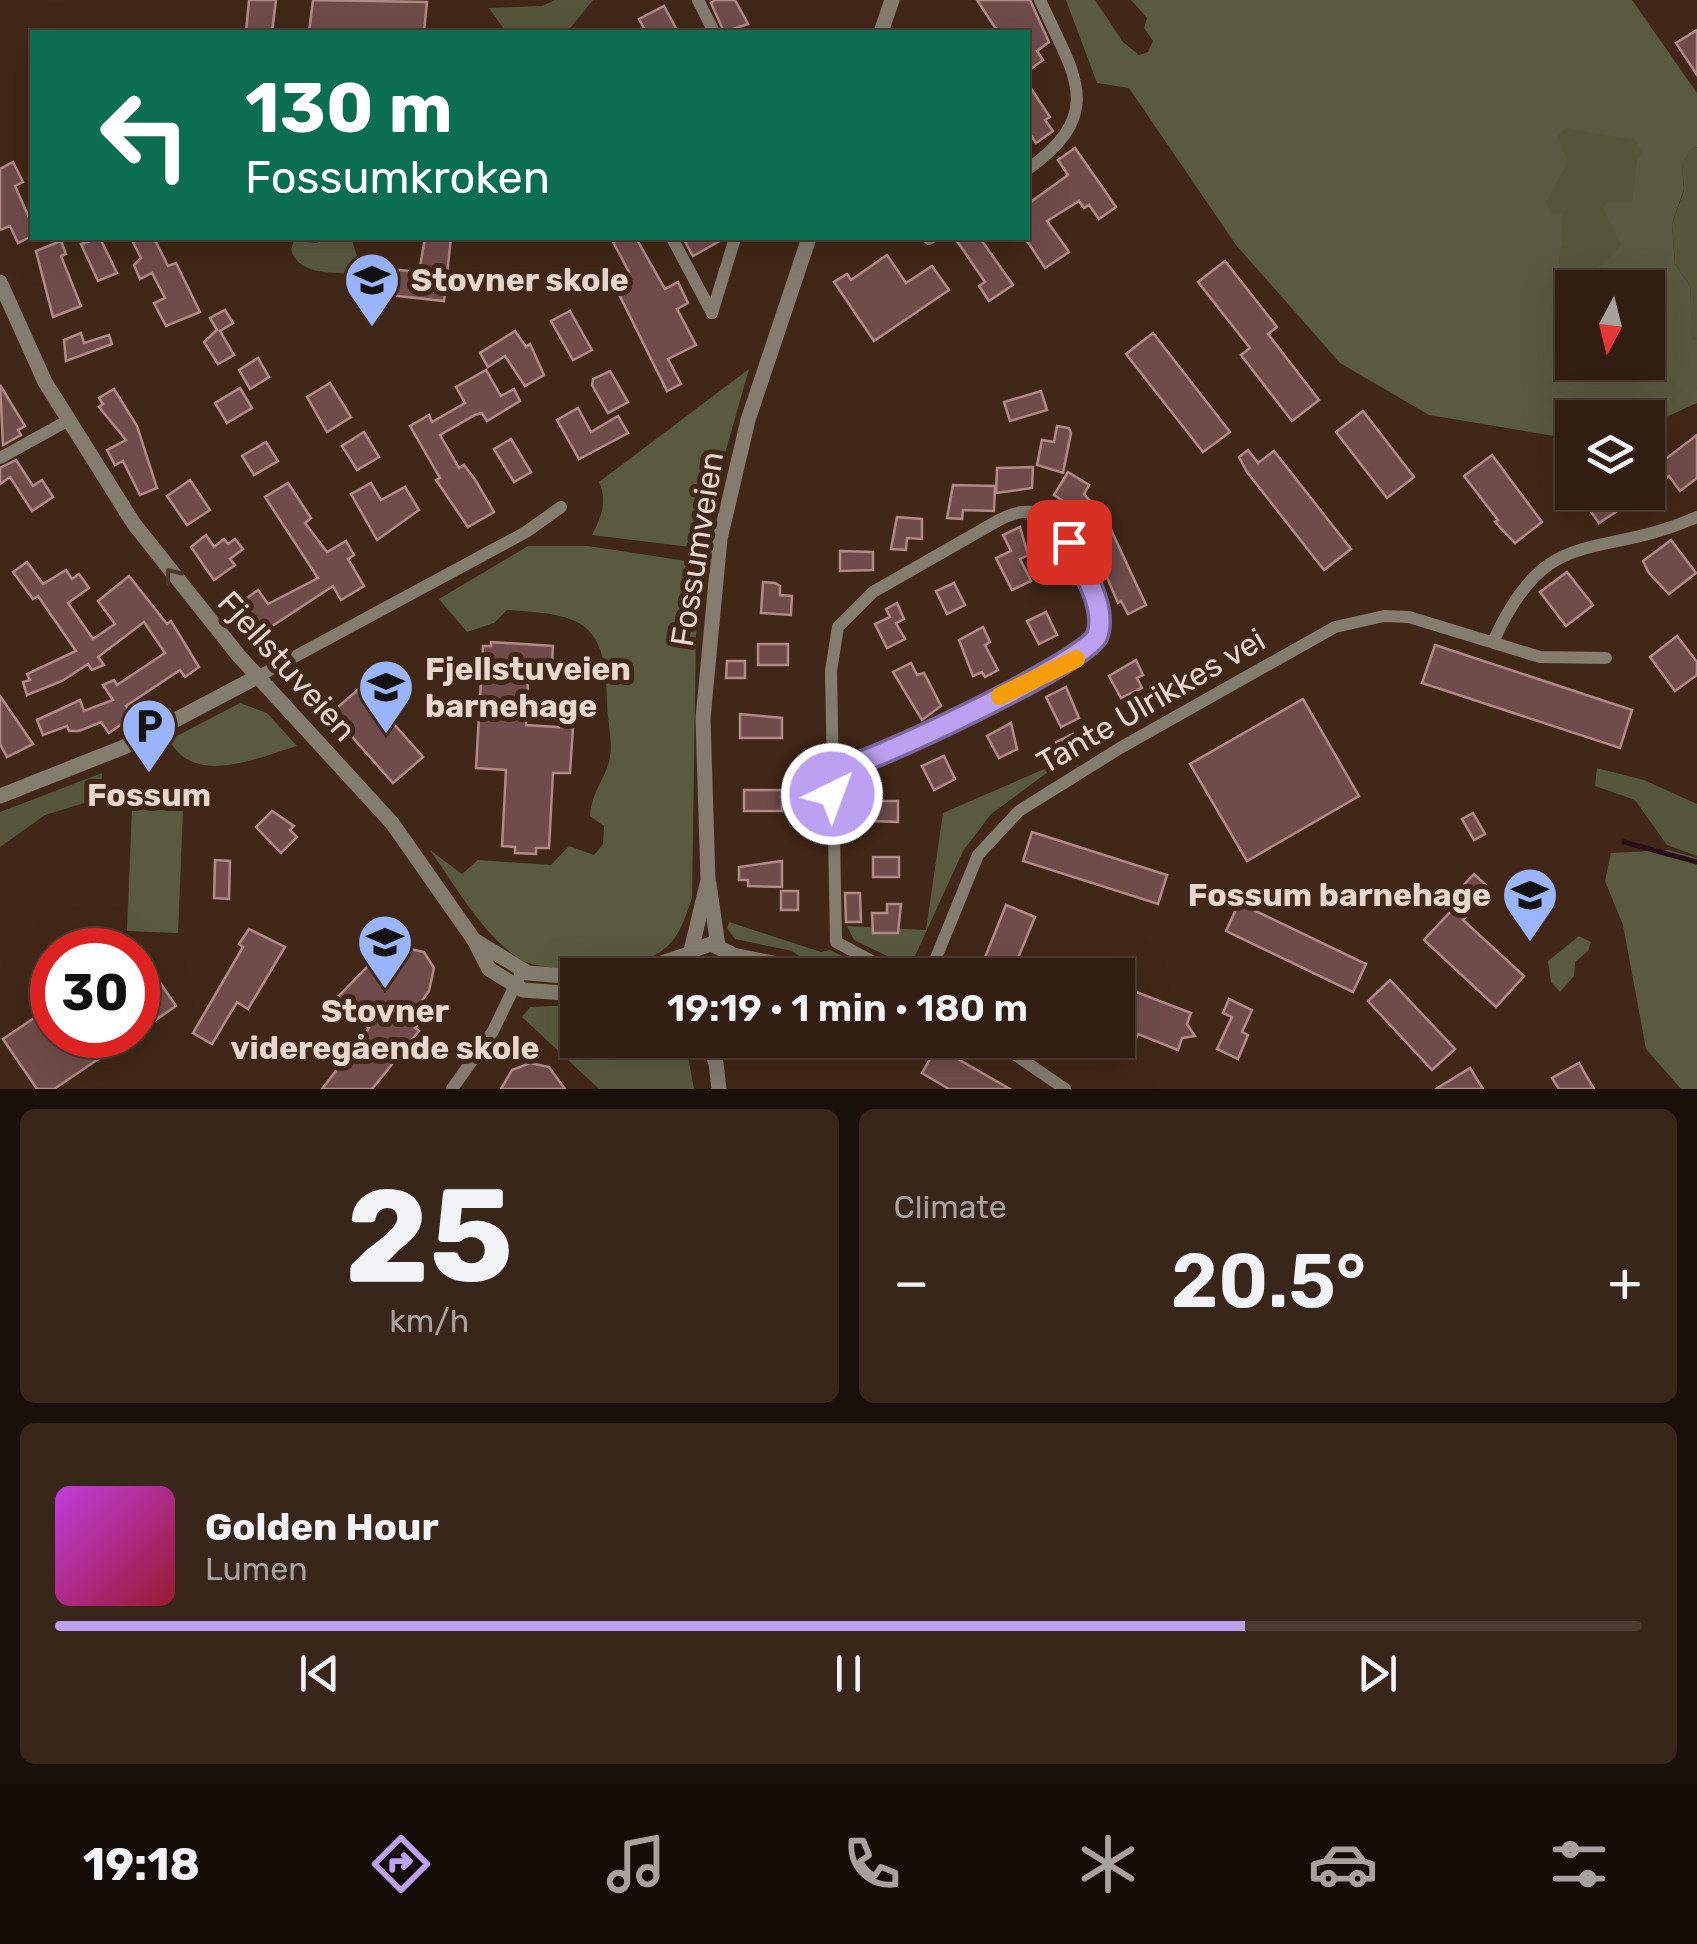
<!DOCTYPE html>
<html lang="en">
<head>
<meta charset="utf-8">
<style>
	:root { --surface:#311d11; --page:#39261a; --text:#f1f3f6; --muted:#a8a29f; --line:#4c3b31; --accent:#bca0f2 }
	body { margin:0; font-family:Rubik,sans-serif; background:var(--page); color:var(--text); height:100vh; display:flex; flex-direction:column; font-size:38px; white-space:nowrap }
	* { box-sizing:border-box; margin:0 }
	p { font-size:32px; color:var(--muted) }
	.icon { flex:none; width:55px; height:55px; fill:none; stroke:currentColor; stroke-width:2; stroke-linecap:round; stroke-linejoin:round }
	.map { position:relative; height:1089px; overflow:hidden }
	.sheet { display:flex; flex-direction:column; gap:20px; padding:20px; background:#1b1009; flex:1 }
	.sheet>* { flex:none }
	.banner { position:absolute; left:30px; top:30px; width:1000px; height:210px; border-radius:0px; box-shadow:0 10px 40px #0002,0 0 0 2px var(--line); background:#0b6e4f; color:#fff; overflow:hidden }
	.needle { width:65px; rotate:187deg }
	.buttons { position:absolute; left:1555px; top:270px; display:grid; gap:20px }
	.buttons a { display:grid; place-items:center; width:110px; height:110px; border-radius:0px; background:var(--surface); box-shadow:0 10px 40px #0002,0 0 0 2px var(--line); font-size:50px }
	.speed { position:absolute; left:30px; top:928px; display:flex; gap:20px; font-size:50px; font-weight:700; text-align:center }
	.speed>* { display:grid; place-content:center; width:130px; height:130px; border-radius:50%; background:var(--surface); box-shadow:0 10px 40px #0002,0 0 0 2px var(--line); line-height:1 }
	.speed .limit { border:15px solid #d22; background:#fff; color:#111 }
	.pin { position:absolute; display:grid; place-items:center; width:85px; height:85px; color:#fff; margin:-42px; border-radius:20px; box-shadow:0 5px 15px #0006 }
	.me { position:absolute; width:110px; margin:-55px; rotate:42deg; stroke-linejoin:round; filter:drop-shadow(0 0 8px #0008) }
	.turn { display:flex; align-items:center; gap:35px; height:210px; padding:0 50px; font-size:45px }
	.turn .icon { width:130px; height:130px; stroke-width:2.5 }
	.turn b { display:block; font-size:70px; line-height:85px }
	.big { font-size:75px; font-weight:600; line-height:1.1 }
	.sheet .widget { flex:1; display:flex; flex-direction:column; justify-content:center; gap:15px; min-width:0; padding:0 35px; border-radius:15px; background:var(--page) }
	.sheet .dial { align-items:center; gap:0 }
	.dial b { font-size:130px; line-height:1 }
	.song { display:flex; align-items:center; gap:30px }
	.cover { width:120px; height:120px; border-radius:15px; background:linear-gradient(135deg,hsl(290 70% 55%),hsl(350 70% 35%)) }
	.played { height:10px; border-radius:5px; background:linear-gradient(90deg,var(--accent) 75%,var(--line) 75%) }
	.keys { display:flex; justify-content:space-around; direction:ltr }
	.heat { display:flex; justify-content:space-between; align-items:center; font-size:55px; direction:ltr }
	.sheet .tiles { flex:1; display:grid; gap:20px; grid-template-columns:1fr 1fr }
	.widget:last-child { grid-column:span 2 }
	.trip { position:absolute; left:560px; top:958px; width:575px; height:100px; border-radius:0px; background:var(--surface); box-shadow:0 10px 40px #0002,0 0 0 2px var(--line); font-weight:600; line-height:100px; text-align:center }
	.menu { display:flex; height:160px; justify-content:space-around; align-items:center; background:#140c07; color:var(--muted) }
	.menu .icon { width:70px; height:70px }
	.menu .selected { color:var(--accent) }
	.menu b { font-size:45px; color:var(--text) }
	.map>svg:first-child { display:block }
	.green { fill:#5a5a40; fill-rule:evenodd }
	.forest { fill:#55563a }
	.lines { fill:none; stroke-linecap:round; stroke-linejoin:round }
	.stream { stroke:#28101b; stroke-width:5 }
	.building { fill:#6f4c4a; stroke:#b08a87; stroke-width:2.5 }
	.minor { stroke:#847c6f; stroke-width:12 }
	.tertiary { stroke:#847c6f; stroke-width:15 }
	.oneway { stroke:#4e3829 }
	.route-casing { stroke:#7a689d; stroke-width:25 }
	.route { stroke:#bca0f2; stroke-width:18 }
	.slow { stroke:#f59e0b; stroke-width:18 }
	.labels { text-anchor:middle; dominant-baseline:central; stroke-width:10; stroke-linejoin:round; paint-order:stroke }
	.poi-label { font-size:32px; font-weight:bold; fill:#e8d7cd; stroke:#412717; text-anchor:start }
	.street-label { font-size:32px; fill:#e8d7cd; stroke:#412717 }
</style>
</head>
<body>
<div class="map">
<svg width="1697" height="1089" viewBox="0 0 1697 1089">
	<rect width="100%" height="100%" fill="#412717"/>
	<g class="green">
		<path d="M1066 0H1095L1123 42 1139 55 1148 52 1153 41 1144 28 1147 18 1131 0H1632L1697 93V147L1689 151 1682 167 1684 189 1672 224 1675 264 1690 286 1693 340H1697V403L1648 425V418H1572V439L1429 415 1340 363 1236 245 1129 88 1097 83ZM1572 288H1648V362H1572Z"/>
		<path d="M324 238H351L357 256 356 274C333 272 298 276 291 249L294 241 317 243Z"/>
		<path d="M749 369 720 471 707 549 592 535C601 518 608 501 599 482Z"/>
		<path d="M528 546H588L706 564 696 635 692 898C684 921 678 943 655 955 629 969 542 975 518 958 480 931 457 888 430 850L462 874 478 860 551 865 569 846 594 855 603 844 604 826 590 816C592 790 606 779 610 757 613 741 607 719 607 702 606 620 582 615 507 610L494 623 467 632 439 599Z"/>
		<path d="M240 703 267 713 297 746C256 758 195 787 169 740Z"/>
		<polygon points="1063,761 991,814 963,851 910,967 854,940 847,926 926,930 943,813"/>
		<polygon points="132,809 183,811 178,933 127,931"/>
		<polygon points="1669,850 1697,858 1697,1089 1681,1089 1646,1049 1623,925 1605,881 1611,853"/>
		<polygon points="729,922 821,952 830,950 882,975 826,975 792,951 735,939 727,928"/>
		<polygon points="1579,936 1591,942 1588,951 1575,962 1574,976 1560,992 1551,982 1548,961"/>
		<polygon points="577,1005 578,1040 685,1040 694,1089 599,1089 522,1017 530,1007"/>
	</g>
	<g class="forest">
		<polygon points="555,0 593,0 567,32 506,32 489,8 542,6"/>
		<polygon points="1566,128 1635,140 1643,152 1637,160 1632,202 1607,202 1603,209 1621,245 1606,262 1572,282 1558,280 1563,213 1552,214 1546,202 1568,162 1557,136"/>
		<polygon points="1697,147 1697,340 1692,340 1690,286 1675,264 1672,224 1684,190 1682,167 1689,150"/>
		<polygon points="1597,768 1644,780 1697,804 1697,856 1667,845 1635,800 1595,786"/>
		<polygon points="102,773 101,798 45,815 0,847 0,812"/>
	</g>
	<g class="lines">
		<polyline class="stream" points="1624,842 1697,862"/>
	</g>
	<g class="building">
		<polygon points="249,0 276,0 272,32 246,32"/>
		<polygon points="313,0 427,2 424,32 309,32"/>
		<polygon points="715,0 735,0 748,24 724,32 711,3"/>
		<polygon points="977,0 1030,0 1049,42 1037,51 1043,60 1028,71 1028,32 998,32"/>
		<polygon points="664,6 678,32 646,32 639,19"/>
		<polygon points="1697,30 1697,75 1676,43"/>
		<polygon points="1028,84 1050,117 1045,120 1053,131 1036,143 1028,131"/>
		<polygon points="1075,148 1116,207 1099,219 1089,205 1084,208 1079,201 1047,221 1069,252 1045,268 1025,238 1028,204 1068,175 1058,160"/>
		<polygon points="13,162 23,182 15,186 32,224 32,236 18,243 10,226 0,230 0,169"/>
		<polygon points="100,238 117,273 98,281 81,244"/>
		<polygon points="131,238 154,238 168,266 176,263 200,312 166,326 154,303 165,298 152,273 140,279 134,265 141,258"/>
		<polygon points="425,238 451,238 444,301 360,292 363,266 419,272"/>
		<polygon points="611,238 636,238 665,289 678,282 688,303 677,309 696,345 668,359 681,384 667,391 612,280 629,272"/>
		<polygon points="683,238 725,238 693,256"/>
		<polygon points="955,238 980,238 1013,285 989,301 979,286 985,282"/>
		<polygon points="61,241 66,254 61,256 81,306 53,317 36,251"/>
		<polygon points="887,255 906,283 932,266 949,290 874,341 834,282 847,274 851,280"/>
		<polygon points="1225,261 1277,327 1268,334 1319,400 1292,421 1241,355 1250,348 1198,282"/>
		<polygon points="225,310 233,323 220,331 234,355 218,364 204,342 217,330 210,318"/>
		<polygon points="570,311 592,350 573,360 551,321"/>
		<polygon points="515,331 526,347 530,344 544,375 525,386 505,356 488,367 480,353"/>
		<polygon points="81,333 84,343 109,335 112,344 66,361 64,340"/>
		<polygon points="1153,333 1230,432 1203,452 1126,354"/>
		<polygon points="258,358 269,377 250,389 239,370"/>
		<polygon points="486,370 501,396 514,389 520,401 487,421 482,413 475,415 440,435 459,468 464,465 476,481 494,512 468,527 436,480 440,478 410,426 429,415 432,422 465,403 456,387"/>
		<polygon points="610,371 628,402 608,413 592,385 593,379"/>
		<polygon points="330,383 351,417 327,432 307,397"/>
		<polygon points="0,385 25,426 18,430 21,435 3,445"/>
		<polygon points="240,388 252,408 227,423 215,403"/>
		<polygon points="114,389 137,426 157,488 140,495 123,461 115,465 107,450 126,440 99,407 103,404 99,398"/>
		<polygon points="1041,391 1047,410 1010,421 1004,402"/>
		<polygon points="578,408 591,432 618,416 628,433 579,459 557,420"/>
		<polygon points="1363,411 1414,477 1387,498 1336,432"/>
		<polygon points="1057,426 1069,428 1071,433 1063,473 1037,465 1042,440 1054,442"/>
		<polygon points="364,432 379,457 357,470 342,446"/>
		<polygon points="1697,435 1697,478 1680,491 1669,476 1648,491 1648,448 1659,464"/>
		<polygon points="511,439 531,472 514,482 494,449"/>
		<polygon points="266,442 278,461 254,475 242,456"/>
		<polygon points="1248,450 1258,463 1274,451 1351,549 1324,570 1247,472 1239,457"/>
		<polygon points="1492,455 1542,522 1515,543 1495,522 1498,520 1464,476"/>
		<polygon points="16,460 33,486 42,480 53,497 32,511 10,477 0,484 0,468"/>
		<polygon points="1033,467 1032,488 996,493 997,468"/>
		<polygon points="1068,472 1089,485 1084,494 1106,519 1146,605 1128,614 1121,601 1118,603 1083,522 1071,506 1054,495"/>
		<polygon points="190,480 210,510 187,525 167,496"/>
		<polygon points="288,483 311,518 305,523 327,552 346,541 354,555 348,559 364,586 341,600 333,586 263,632 241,602 258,590 268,604 318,578 265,497"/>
		<polygon points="371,483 381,500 405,487 419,510 377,540 351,494"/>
		<polygon points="953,485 995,486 994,511 963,510 962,519 947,518"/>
		<polygon points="1577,492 1646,492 1599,523"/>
		<polygon points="897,517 922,519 922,539 907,538 906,550 891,549"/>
		<polygon points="1020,527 1028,555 1020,559 1031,581 1012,590 996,558 1011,551 1003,535"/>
		<polygon points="206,535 214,547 224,539 228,544 235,539 243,549 230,559 235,565 214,580 191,547"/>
		<polygon points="1671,540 1696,573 1669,594 1649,573 1643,561"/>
		<polygon points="840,551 873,552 873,570 840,571"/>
		<polygon points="27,562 43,584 66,570 72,579 79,574 89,588 68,603 93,639 115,624 98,601 129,576 167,624 171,621 199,667 185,677 180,670 126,706 133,716 109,733 101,722 79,731 69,731 67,726 43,735 37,720 80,700 84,711 113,700 103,685 114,680 117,685 165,653 144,622 98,657 104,665 92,670 88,664 62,681 27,695 23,682 30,680 27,674 76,651 38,596 33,599 13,572"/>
		<polygon points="1567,572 1593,605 1566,626 1540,592"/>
		<polygon points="763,582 775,583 780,586 780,595 792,596 791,615 761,613"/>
		<polygon points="954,583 965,605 947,614 936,591"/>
		<polygon points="897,603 904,619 896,623 905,639 887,648 875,624 890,617 886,609"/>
		<polygon points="1046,612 1057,635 1039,644 1027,621"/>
		<polygon points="983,627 990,642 985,645 998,670 985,677 982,672 973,676 959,640"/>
		<polygon points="1677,636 1697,662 1697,675 1675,691 1650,657"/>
		<polygon points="491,642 553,646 551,681 528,680 526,725 573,728 570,773 553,773 549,848 536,848 536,854 515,853 515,847 502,846 506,770 476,768 483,646 491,646"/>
		<rect x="758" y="644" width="30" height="21"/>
		<polygon points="1435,645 1632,710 1620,748 1422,683"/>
		<polygon points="1136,660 1143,675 1137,678 1142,688 1121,698 1109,676"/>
		<polygon points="727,661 745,661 745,678 726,678"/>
		<polygon points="911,663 917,675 924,673 941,706 922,720 893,672"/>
		<polygon points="361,687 423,757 393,783 331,713"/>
		<polygon points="1066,687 1079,718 1061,727 1046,697"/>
		<polygon points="0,696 33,744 7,757 0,744"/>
		<polygon points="1303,699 1359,796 1247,861 1190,764"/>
		<polygon points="740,714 782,718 782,738 740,738"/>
		<polygon points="1011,723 1017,749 999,758 987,736"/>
		<polygon points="1073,734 1081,751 1064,760 1056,742"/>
		<polygon points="944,756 955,779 934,790 922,766"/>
		<rect x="744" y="790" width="38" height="21"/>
		<polygon points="874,801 898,801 898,822 873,821"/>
		<polygon points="272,811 294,826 290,830 297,837 281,853 256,827"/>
		<polygon points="1473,813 1485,834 1474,840 1462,819"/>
		<polygon points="1032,832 1167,875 1158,904 1023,861"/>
		<rect x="873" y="857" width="26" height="20"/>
		<polygon points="215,860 230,861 229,899 214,898"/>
		<polygon points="782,861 782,887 748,886 748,880 739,880 739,867"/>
		<polygon points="1474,874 1491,890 1463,920 1524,976 1496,1007 1424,940 1452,910 1446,904"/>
		<rect x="781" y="891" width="17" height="19"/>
		<polygon points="845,893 860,893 861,922 846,922"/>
		<polygon points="1239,903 1366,964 1353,992 1226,931"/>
		<polygon points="887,904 901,904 898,933 873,933 872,913 887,913"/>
		<polygon points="1006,905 1035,917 1011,975 978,975"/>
		<polygon points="249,929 285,947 248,1009 237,1002 212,1044 193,1033 243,947 239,944"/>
		<polygon points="406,948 424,952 434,968 429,991 421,1002 429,1009 415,1028 419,1031 372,1089 322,1089 369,1028 335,1000 371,963 377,969 386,958"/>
		<polygon points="138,950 176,1006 138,1032"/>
		<polygon points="1390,980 1455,1049 1432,1070 1368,1001"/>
		<polygon points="1118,985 1191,1013 1187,1024 1195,1036 1182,1038 1178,1050 1138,1034 1132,1049 1118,1043"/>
		<polygon points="1229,999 1252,1010 1242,1032 1248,1035 1238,1059 1217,1049 1232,1017 1223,1013"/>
		<polygon points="52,1006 52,1035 134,1035 54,1089 37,1089 3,1039"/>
		<polygon points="937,1047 1010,1089 949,1089 922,1073"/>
		<polygon points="530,1063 549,1067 565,1089 501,1089 512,1070"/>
		<polygon points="1579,1063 1594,1089 1559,1089 1552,1078"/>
		<polygon points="1470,1068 1483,1089 1436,1089"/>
	</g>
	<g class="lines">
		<g class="minor">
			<polyline points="698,0 714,32"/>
			<path d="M1028 169C1108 112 1073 74 1040 0"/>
			<polyline points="672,238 712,313"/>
			<polyline points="929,239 931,238"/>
			<polyline points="712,313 735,238"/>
			<polyline points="0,458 67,421"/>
			<path d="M1493 642C1548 520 1595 562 1697 517"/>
			<polyline points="257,677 526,532 561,507"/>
			<path d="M832 771C864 767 1078 666 1094 643 1111 617 1070 526 1043 515 1028 508 1013 513 999 520L873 592 838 627 831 671 836 942 898 975"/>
			<polyline points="730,953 775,962 796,975"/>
			<polyline points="929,975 978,855 1019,811 1120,748 1335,627 1384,616 1409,617 1540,657 1606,658"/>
			<polyline points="994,1040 1065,1089"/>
			<polyline points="452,1089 493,1031 522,971"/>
		</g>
		<g class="tertiary">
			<polyline points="881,32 892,0"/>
			<polyline points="0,282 45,382 134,524 239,656 392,823 474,940 489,969 523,990 578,994"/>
			<polyline points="0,796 124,747 257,677"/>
			<polyline points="709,884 718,946"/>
			<polyline points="474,940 528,973 578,977"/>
			<polyline points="691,951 708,880 703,718 720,539 748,420 809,238"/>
			<polyline points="596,975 647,968 688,954"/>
			<polyline points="681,975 691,951 711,944 730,953 737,975"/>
			<polyline points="707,1040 716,1063 719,1089"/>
		</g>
	</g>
	<defs><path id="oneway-chevron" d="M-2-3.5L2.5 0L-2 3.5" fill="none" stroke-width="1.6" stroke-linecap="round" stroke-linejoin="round" transform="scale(2.5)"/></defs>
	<use class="oneway" href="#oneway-chevron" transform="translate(172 575) rotate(-128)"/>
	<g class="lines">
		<g class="route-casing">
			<path id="route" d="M832 794V771C865 767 1087 661 1097 636 1108 608 1081 567 1069 542"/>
		</g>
		<use href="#route" class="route"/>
		<polyline class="slow" points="1000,696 1076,659"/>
	</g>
	<defs>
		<g id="school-pin" transform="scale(2.875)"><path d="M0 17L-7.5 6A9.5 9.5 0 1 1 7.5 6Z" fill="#9ab5fd" stroke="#412717"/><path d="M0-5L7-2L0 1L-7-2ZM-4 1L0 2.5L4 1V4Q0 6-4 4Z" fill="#111"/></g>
		<g id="parking-pin" transform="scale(2.875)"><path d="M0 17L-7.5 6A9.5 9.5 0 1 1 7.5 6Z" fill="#9ab5fd" stroke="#412717"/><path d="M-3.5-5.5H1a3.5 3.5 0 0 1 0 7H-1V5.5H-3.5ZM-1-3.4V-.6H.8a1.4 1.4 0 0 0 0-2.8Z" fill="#111"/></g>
	</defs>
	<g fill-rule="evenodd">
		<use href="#school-pin" x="372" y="280"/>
		<use href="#school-pin" x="386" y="687"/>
		<use href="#parking-pin" x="149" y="726"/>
		<use href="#school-pin" x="1530" y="895"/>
		<use href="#school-pin" x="385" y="942"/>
	</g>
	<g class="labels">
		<g class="poi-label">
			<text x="411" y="280">Stovner skole</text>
			<text x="425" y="669">Fjellstuveien<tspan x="425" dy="37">barnehage</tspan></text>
			<text x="149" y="795" text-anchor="middle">Fossum</text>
			<text x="1491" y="895" text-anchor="end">Fossum barnehage</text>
			<text x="385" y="1011" text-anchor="middle">Stovner<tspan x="385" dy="37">videregående skole</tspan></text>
		</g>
		<g class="street-label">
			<text transform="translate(697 549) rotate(-81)">Fossumveien</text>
			<text transform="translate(287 666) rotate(48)">Fjellstuveien</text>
			<text transform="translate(1151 701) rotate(-30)">Tante Ulrikkes vei</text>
		</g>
	</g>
</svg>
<div class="buttons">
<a><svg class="needle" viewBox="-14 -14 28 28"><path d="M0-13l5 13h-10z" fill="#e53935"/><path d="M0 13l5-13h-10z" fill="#a8a29f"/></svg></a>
<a><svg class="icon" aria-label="layers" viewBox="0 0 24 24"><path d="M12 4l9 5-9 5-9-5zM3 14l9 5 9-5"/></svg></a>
</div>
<div class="speed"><div class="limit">30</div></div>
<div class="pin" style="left:1069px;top:542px;background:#d93025"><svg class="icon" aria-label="arrive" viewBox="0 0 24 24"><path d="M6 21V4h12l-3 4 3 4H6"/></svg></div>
<svg class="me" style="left:832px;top:794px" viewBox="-20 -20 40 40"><circle r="17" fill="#bca0f2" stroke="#fff" stroke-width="3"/><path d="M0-11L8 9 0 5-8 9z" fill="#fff"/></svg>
<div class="trip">19:19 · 1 min · 180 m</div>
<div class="banner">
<div class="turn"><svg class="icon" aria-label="left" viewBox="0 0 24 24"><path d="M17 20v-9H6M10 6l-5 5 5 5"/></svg><div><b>130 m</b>Fossumkroken</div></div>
</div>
</div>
<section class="sheet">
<div class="tiles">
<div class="widget dial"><b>25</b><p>km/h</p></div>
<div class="widget"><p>Climate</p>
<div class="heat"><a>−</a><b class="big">20.5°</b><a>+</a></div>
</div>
<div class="widget">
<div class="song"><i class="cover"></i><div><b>Golden Hour</b><p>Lumen</p></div></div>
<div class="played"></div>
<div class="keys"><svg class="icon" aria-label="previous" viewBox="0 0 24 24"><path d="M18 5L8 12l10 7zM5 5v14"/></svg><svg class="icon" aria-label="pause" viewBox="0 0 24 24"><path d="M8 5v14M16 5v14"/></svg><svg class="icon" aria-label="next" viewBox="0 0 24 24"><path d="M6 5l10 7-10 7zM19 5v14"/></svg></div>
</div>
</div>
</section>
<nav class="menu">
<b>19:18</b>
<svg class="icon selected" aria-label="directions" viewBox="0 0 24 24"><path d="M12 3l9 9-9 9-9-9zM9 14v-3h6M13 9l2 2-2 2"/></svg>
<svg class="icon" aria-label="music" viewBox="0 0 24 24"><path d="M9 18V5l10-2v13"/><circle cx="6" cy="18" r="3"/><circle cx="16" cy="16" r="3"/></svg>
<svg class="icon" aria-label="phone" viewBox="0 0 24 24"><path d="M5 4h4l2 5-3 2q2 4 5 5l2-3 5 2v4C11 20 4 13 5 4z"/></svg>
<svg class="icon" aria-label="climate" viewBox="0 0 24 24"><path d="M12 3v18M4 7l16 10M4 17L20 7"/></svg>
<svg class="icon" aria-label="car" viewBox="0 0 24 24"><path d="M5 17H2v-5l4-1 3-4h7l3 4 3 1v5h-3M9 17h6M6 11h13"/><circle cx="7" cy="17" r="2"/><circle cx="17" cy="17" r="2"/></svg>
<svg class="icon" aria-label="filters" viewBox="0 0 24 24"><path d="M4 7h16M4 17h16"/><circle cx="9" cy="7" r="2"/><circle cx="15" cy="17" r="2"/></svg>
</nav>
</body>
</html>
